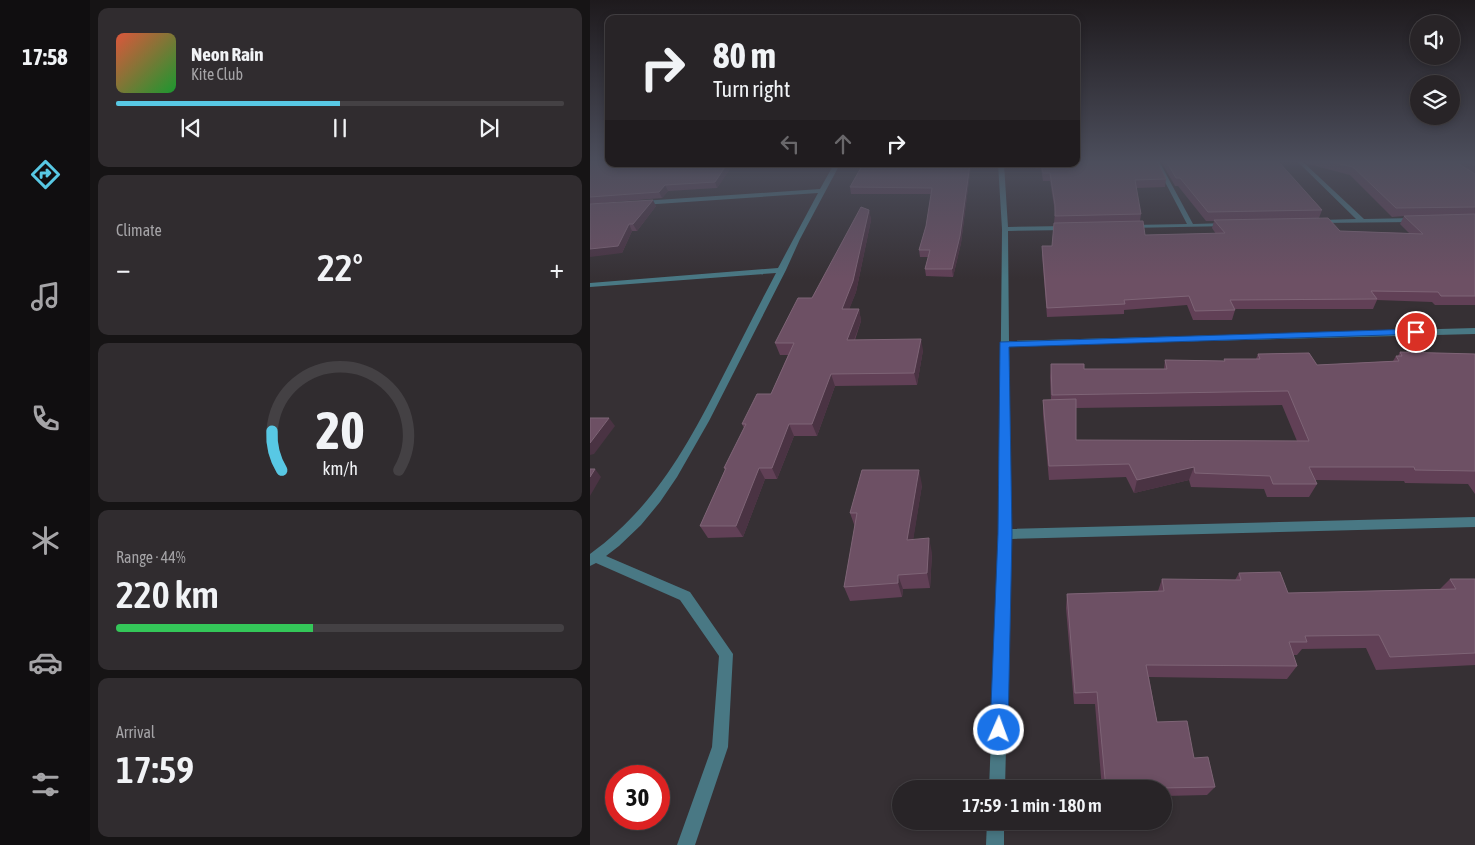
<!DOCTYPE html>
<html lang="en">
<head>
<meta charset="utf-8">
<style>
	:root { --surface:#282427; --page:#302c2f; --text:#f1f3f6; --muted:#a5a4a7; --line:#444144; --accent:#58c8e4 }
	body { margin:0; font-family:"Asap Condensed",sans-serif; background:var(--page); color:var(--text); height:100vh; display:flex; flex-direction:column; font-size:19px; white-space:nowrap }
	* { box-sizing:border-box; margin:0 }
	p { font-size:16px; color:var(--muted) }
	.icon { flex:none; width:28px; height:28px; fill:none; stroke:currentColor; stroke-width:2; stroke-linecap:round; stroke-linejoin:round }
	.map { position:relative; flex:1; overflow:hidden }
	.details { display:flex; flex-direction:column; gap:8px; padding:8px; background:#161415; width:500px }
	.details>* { flex:none }
	.top-card { position:absolute; left:15px; top:15px; width:475px; height:152px; border-radius:10px; box-shadow:0 2px 8px #0003,0 0 0 1px var(--line); background:#282427; color:var(--text); overflow:hidden }
	.fabs { position:absolute; left:820px; top:15px; display:grid; gap:10px }
	.fabs a { display:grid; place-items:center; width:50px; height:50px; border-radius:50%; background:var(--surface); box-shadow:0 2px 8px #0003,0 0 0 1px var(--line); font-size:25px }
	.speed { position:absolute; left:15px; top:765px; display:flex; gap:10px; font-size:25px; font-weight:700; text-align:center }
	.speed>* { display:grid; place-content:center; width:65px; height:65px; border-radius:50%; background:var(--surface); box-shadow:0 2px 8px #0003,0 0 0 1px var(--line); line-height:1 }
	.speed .limit { border:8px solid #d22; background:#fff; color:#111 }
	.pin { position:absolute; display:grid; place-items:center; width:42px; height:42px; color:#fff; margin:-21px; border:2px solid #fff; border-radius:50%; box-shadow:0 1px 5px #0007 }
	.me { position:absolute; width:55px; margin:-28px; rotate:2deg; stroke-linejoin:round; filter:drop-shadow(0 0 4px #0008) }
	.turn { display:flex; align-items:center; gap:18px; height:105px; padding:0 25px; font-size:22px }
	.turn .icon { width:65px; height:65px; stroke-width:2.5 }
	.turn b { display:block; font-size:35px; line-height:42px }
	.lanes { display:flex; align-items:center; height:48px; padding:0 25px; background:#0003; justify-content:center; gap:25px; direction:ltr }
	.lanes .off { opacity:.35 }
	.big { font-size:38px; font-weight:600; line-height:1.1 }
	.details .tile { flex:1; display:flex; flex-direction:column; justify-content:center; gap:8px; min-width:0; padding:0 18px; border-radius:10px; background:var(--page) }
	.details .dial { align-items:center; gap:0 }
	.dial svg { height:130px; overflow:visible; fill:none; stroke:var(--line); stroke-width:7; stroke-linecap:round; text-anchor:middle }
	.dial text { fill:var(--text); stroke:none }
	.song { display:flex; align-items:center; gap:15px }
	.cover { width:60px; height:60px; border-radius:8px; background:linear-gradient(135deg,hsl(10 70% 55%),hsl(130 70% 35%)) }
	.played { height:5px; border-radius:2px; background:linear-gradient(90deg,var(--accent) 50%,var(--line) 50%) }
	.keys { display:flex; justify-content:space-around; direction:ltr }
	.heat { display:flex; justify-content:space-between; align-items:center; font-size:28px; direction:ltr }
	.charge { height:8px; border-radius:4px; background:linear-gradient(90deg,#34c759 44%,var(--line) 0) }
	.trip { position:absolute; left:302px; top:780px; width:280px; height:50px; border-radius:25px; background:var(--surface); box-shadow:0 2px 8px #0003,0 0 0 1px var(--line); font-weight:600; line-height:50px; text-align:center }
	main { display:flex; flex:1; min-height:0 }
	.menu { display:flex; flex-direction:column; width:90px; justify-content:space-around; align-items:center; background:#100e10; color:var(--muted) }
	.menu .icon { width:35px; height:35px }
	.menu .selected { color:var(--accent) }
	.menu b { font-size:22px; color:var(--text) }
	.map>svg:first-child { display:block }
	.lines { fill:none; stroke-linecap:round; stroke-linejoin:round }
	.minor { fill:#497884; fill-rule:evenodd }
	.wall { fill:#614056; fill-rule:evenodd }
	.shaded-wall { fill:#4a3343 }
	.building { fill:#6d5064; stroke:#7e6476 }
	.route { fill:#1a73e8; stroke:#114b97 }
</style>
</head>
<body>
<main>
<nav class="menu">
<b>17:58</b>
<svg class="icon selected" aria-label="directions" viewBox="0 0 24 24"><path d="M12 3l9 9-9 9-9-9zM9 14v-3h6M13 9l2 2-2 2"/></svg>
<svg class="icon" aria-label="music" viewBox="0 0 24 24"><path d="M9 18V5l10-2v13"/><circle cx="6" cy="18" r="3"/><circle cx="16" cy="16" r="3"/></svg>
<svg class="icon" aria-label="phone" viewBox="0 0 24 24"><path d="M5 4h4l2 5-3 2q2 4 5 5l2-3 5 2v4C11 20 4 13 5 4z"/></svg>
<svg class="icon" aria-label="climate" viewBox="0 0 24 24"><path d="M12 3v18M4 7l16 10M4 17L20 7"/></svg>
<svg class="icon" aria-label="car" viewBox="0 0 24 24"><path d="M5 17H2v-5l4-1 3-4h7l3 4 3 1v5h-3M9 17h6M6 11h13"/><circle cx="7" cy="17" r="2"/><circle cx="17" cy="17" r="2"/></svg>
<svg class="icon" aria-label="filters" viewBox="0 0 24 24"><path d="M4 7h16M4 17h16"/><circle cx="9" cy="7" r="2"/><circle cx="15" cy="17" r="2"/></svg>
</nav>
<section class="details">
<div class="tile">
<div class="song"><i class="cover"></i><div><b>Neon Rain</b><p>Kite Club</p></div></div>
<div class="played"></div>
<div class="keys"><svg class="icon" aria-label="previous" viewBox="0 0 24 24"><path d="M18 5L8 12l10 7zM5 5v14"/></svg><svg class="icon" aria-label="pause" viewBox="0 0 24 24"><path d="M8 5v14M16 5v14"/></svg><svg class="icon" aria-label="next" viewBox="0 0 24 24"><path d="M6 5l10 7-10 7zM19 5v14"/></svg></div>
</div>
<div class="tile"><p>Climate</p>
<div class="heat"><a>−</a><b class="big">22°</b><a>+</a></div>
</div>
<div class="tile dial"><svg viewBox="0 0 100 80">
<path d="M14 69A42 42 0 1 1 86 69"/>
<path d="M14 69A42 42 0 0 1 8 45" stroke="#58c8e4"/>
<text x="50" y="56" font-size="32" font-weight="700">20</text>
<text x="50" y="72" font-size="11">km/h</text>
</svg></div>
<div class="tile"><p>Range · 44%</p><b class="big">220 km</b><div class="charge"></div></div>
<div class="tile"><p>Arrival</p><b class="big">17:59</b></div>
</section>
<div class="map">
<svg width="885" height="845" viewBox="0 0 885 845">
	<rect width="100%" height="100%" fill="#363034"/>
	<g class="lines">
		<g class="minor">
			<polygon points="564,161 569,161 603,224 637,223 639,224 639,226 539,228 538,227 541,225 597,224"/>
			<polygon points="707,161 712,161 774,219 824,218 827,220 824,222 727,223 726,222 729,220 766,219"/>
			<path d="M244 164H250L210 239 196 270 119 421 87 477 70 502 51 525 29 546 16 556 100 592 143 654 138 747 105 845H87L122 747 129 656 90 600 6 563 0 566V554C63 508 95 450 130 382 149 345 167 309 186 273L0 287V283L188 268 228 193 52 205 49 203 52 201 230 189Z"/>
			<polygon points="408,164 414,164 418,227 477,226 480,228 477,230 418,231 419,341 885,328 885,334 419,346 421,529 885,517 885,527 421,539 415,789 399,789 409,534 412,229"/>
			<polygon points="397,821 414,821 414,845 396,845"/>
		</g>
	</g>
	<g class="wall">
		<polygon points="0,161 19,164 143,164 127,188 78,191 72,198 0,204"/>
		<polygon points="571,161 688,161 732,210 729,218 750,231 819,233 810,224 814,216 802,217 760,175 718,164 714,161 885,161 885,305 845,305 842,302 787,300 783,309 645,309 645,310 642,320 603,320 597,305 534,310 534,314 457,317 452,255 452,246 462,246 465,212 460,181 453,181 451,168 446,169 444,164 486,164 576,179 575,187 546,188 551,214 550,221 555,235 626,234 622,228 624,221 616,221 588,186 585,186"/>
		<polygon points="381,165 371,243 363,277 336,276 335,269 338,257 330,257 329,250 336,226 341,194 261,194 260,187"/>
		<polygon points="0,204 66,206 47,231 42,231 32,253"/>
		<polygon points="279,210 281,220 266,292 259,309 269,309 271,321 265,340 333,350 327,385 245,386 227,436 204,436 187,479 175,479 153,537 118,538 110,526 135,470 134,468 154,428 152,424 181,394 198,355 190,355 185,343 222,298"/>
		<path d="M810 352 885 354V494L878 484 815 483 814 481 725 480 727 484 719 497H677L674 489 601 487 599 480 544 493 536 477 459 480 453 414V400H461L460 377 461 364 494 369H574L575 360 634 361V359H666L668 354 727 365 803 361 806 356H808ZM692 405 707 441 486 440V408Z"/>
		<polygon points="332,485 323,539 342,553 340,588 313,589 312,597 260,601 254,587 265,527 260,513"/>
		<polygon points="649,573 698,593 850,589 860,579 885,579 885,665 786,670 776,648 712,649 707,655 703,655 707,666 697,679 559,677 567,722 604,758 625,787 617,795 574,796 574,789 512,789 505,704 484,704 476,608 477,594 568,591 572,579 645,580"/>
	</g>
	<g class="shaded-wall">
		<polygon points="137,164 143,164 127,188 125,182"/>
		<polygon points="380,164 381,164 381,165 371,243 363,277 362,269"/>
		<polygon points="75,185 78,191 72,198 69,192"/>
		<polygon points="63,200 66,206 47,231 43,224"/>
		<polygon points="279,210 281,220 266,292 255,320 252,309"/>
		<polygon points="39,224 42,231 32,253 0,257 0,249"/>
		<polygon points="269,309 271,321 260,351 257,340"/>
		<polygon points="331,339 333,350 327,385 324,373"/>
		<polygon points="241,374 245,386 227,436 222,424"/>
		<polygon points="19,418 25,426 4,454 0,455 0,443"/>
		<polygon points="199,424 204,436 187,479 182,468"/>
		<polygon points="604,467 599,480 544,493 547,480"/>
		<polygon points="169,468 175,479 153,537 146,526"/>
		<polygon points="5,469 11,477 0,496 0,477"/>
		<polygon points="329,470 332,485 321,554 317,540"/>
		<polygon points="339,538 342,553 340,588 337,573"/>
		<polygon points="308,575 313,589 312,597 308,583"/>
	</g>
	<g class="building">
		<polygon points="0,161 19,161 19,164 137,164 125,182 75,185 69,192 0,197"/>
		<polygon points="486,161 567,161 576,179 545,180 551,214 465,216 465,205 460,173 453,173 451,164 486,164"/>
		<polygon points="576,161 688,161 732,210 618,212 590,178 586,178"/>
		<polygon points="736,161 864,161 885,174 885,207 806,208 763,167"/>
		<polygon points="877,161 885,161 885,165"/>
		<polygon points="273,164 380,164 370,236 362,269 335,269 340,250 329,250 336,226 342,188 260,187"/>
		<polygon points="63,200 43,224 39,224 28,246 0,249 0,204"/>
		<polygon points="271,207 279,210 263,281 252,309 269,309 257,340 331,339 324,373 241,374 222,424 199,424 182,468 169,468 146,526 110,526 136,468 134,468 156,424 152,424 167,394 181,394 204,343 185,343 208,298 222,298"/>
		<polygon points="885,214 885,296 851,296 848,292 781,291 787,299 640,300 645,310 605,311 599,296 534,300 535,304 457,308 452,246 462,246 464,223 553,221 555,235 635,233 624,220 738,218 750,231 833,234 814,216"/>
		<polygon points="810,352 885,354 885,471 825,470 824,467 719,467 727,484 683,484 680,476 605,473 604,467 547,480 539,464 459,466 453,400 486,399 486,440 719,441 698,391 462,395 461,364 494,364 494,369 577,369 575,360 635,361 634,359 670,359 668,354 719,353 727,365 809,361 806,356 812,356"/>
		<polygon points="0,418 19,418 0,443"/>
		<polygon points="0,469 5,469 0,477"/>
		<polygon points="272,470 329,470 317,540 339,538 337,573 308,575 308,583 254,587 267,513 260,513"/>
		<polygon points="690,572 698,593 866,589 860,579 885,579 885,653 800,657 789,635 715,636 717,642 699,642 707,666 556,665 567,722 597,721 604,758 618,757 625,787 516,789 507,692 485,693 477,594 574,591 572,579 651,580 649,573"/>
	</g>
	<linearGradient id="sky" x2="0" y2="1"><stop stop-color="#1e1a1d"/><stop offset="0.58" stop-color="#4c4e5c"/><stop offset="1" stop-color="#4c4e5c" stop-opacity="0"/></linearGradient>
	<rect width="885" height="279" fill="url(#sky)"/>
	<polygon class="route" points="826,329 831,332 830,334 419,347 422,534 418,730 415,736 409,739 403,736 400,730 408,534 410,342"/>
</svg>
<div class="fabs">
<a><svg class="icon" aria-label="sound" viewBox="0 0 24 24"><path d="M4 9h4l5-4v14l-5-4H4zM17 9q2 3 0 6"/></svg></a>
<a><svg class="icon" aria-label="layers" viewBox="0 0 24 24"><path d="M12 4l9 5-9 5-9-5zM3 14l9 5 9-5"/></svg></a>
</div>
<div class="speed"><div class="limit">30</div></div>
<div class="pin" style="left:826px;top:332px;background:#d93025"><svg class="icon" aria-label="arrive" viewBox="0 0 24 24"><path d="M6 21V4h12l-3 4 3 4H6"/></svg></div>
<svg class="me" style="left:409px;top:730px" viewBox="-20 -20 40 40"><circle r="17" fill="#1a73e8" stroke="#fff" stroke-width="3"/><path d="M0-11L8 9 0 5-8 9z" fill="#fff"/></svg>
<div class="trip">17:59 · 1 min · 180 m</div>
<div class="top-card">
<div class="turn"><svg class="icon" aria-label="right" viewBox="0 0 24 24"><path d="M7 20v-9h11M14 6l5 5-5 5"/></svg><div><b>80 m</b>Turn right</div></div>
<div class="lanes"><svg class="icon off" aria-label="left" viewBox="0 0 24 24"><path d="M17 20v-9H6M10 6l-5 5 5 5"/></svg><svg class="icon off" aria-label="ahead" viewBox="0 0 24 24"><path d="M12 20V5M6 11l6-6 6 6"/></svg><svg class="icon" aria-label="right" viewBox="0 0 24 24"><path d="M7 20v-9h11M14 6l5 5-5 5"/></svg></div>
</div>
</div>
</main>
</body>
</html>
